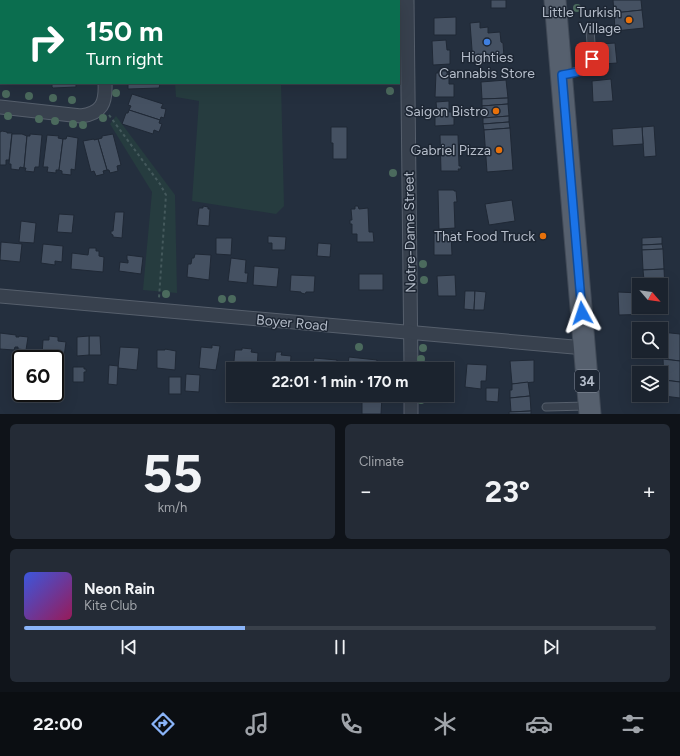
<!DOCTYPE html>
<html lang="en">
<head>
<meta charset="utf-8">
<style>
	:root { --surface:#1b232e; --page:#242b36; --text:#f1f3f6; --muted:#a0a4aa; --line:#39404a; --accent:#8ab4f8 }
	body { margin:0; font-family:Figtree,sans-serif; background:var(--page); color:var(--text); height:100vh; display:flex; flex-direction:column; font-size:15px; white-space:nowrap }
	* { box-sizing:border-box; margin:0 }
	p { font-size:13px; color:var(--muted) }
	.icon { flex:none; width:22px; height:22px; fill:none; stroke:currentColor; stroke-width:2; stroke-linecap:round; stroke-linejoin:round }
	.map { position:relative; height:414px; overflow:hidden }
	.side { display:flex; flex-direction:column; gap:10px; padding:10px; background:#0f1319; flex:1 }
	.side>* { flex:none }
	.banner { position:absolute; left:0px; top:0px; width:400px; height:84px; box-shadow:0 4px 16px #0002,0 0 0 1px var(--line); background:#0b6e4f; color:#fff; overflow:hidden }
	.needle { width:26px; rotate:118deg }
	.fabs { position:absolute; left:632px; top:278px; display:grid; gap:8px }
	.fabs a { display:grid; place-items:center; width:36px; height:36px; border-radius:0px; background:var(--surface); box-shadow:0 4px 16px #0002,0 0 0 1px var(--line); font-size:20px }
	.speed { position:absolute; left:12px; top:350px; display:flex; gap:8px; font-size:20px; font-weight:700; text-align:center }
	.speed>* { display:grid; place-content:center; width:52px; height:52px; border-radius:50%; background:var(--surface); box-shadow:0 4px 16px #0002,0 0 0 1px var(--line); line-height:1 }
	.speed .limit { border:2px solid #111; border-radius:6px; background:#fff; color:#111 }
	.pin { position:absolute; display:grid; place-items:center; width:34px; height:34px; color:#fff; margin:-17px; border-radius:8px; box-shadow:0 2px 6px #0006 }
	.me { position:absolute; width:44px; margin:-22px; rotate:355deg; stroke-linejoin:round; filter:drop-shadow(0 0 3px #0008) }
	.turn { display:flex; align-items:center; gap:14px; height:84px; padding:0 20px; font-size:18px }
	.turn .icon { width:52px; height:52px; stroke-width:2.5 }
	.turn b { display:block; font-size:28px; line-height:34px }
	.big { font-size:30px; font-weight:700; line-height:1.1 }
	.side .card { flex:1; display:flex; flex-direction:column; justify-content:center; gap:6px; min-width:0; padding:0 14px; border-radius:6px; background:var(--page) }
	.side .dial { align-items:center; gap:0 }
	.dial b { font-size:52px; line-height:1 }
	.song { display:flex; align-items:center; gap:12px }
	.cover { width:48px; height:48px; border-radius:6px; background:linear-gradient(135deg,hsl(230 70% 55%),hsl(330 70% 35%)) }
	.played { height:4px; border-radius:2px; background:linear-gradient(90deg,var(--accent) 35%,var(--line) 35%) }
	.keys { display:flex; justify-content:space-around; direction:ltr }
	.heat { display:flex; justify-content:space-between; align-items:center; font-size:22px; direction:ltr }
	.side .tiles { flex:1; display:grid; gap:10px; grid-template-columns:1fr 1fr }
	.card:last-child { grid-column:span 2 }
	.trip { position:absolute; left:226px; top:362px; width:228px; height:40px; border-radius:0px; background:var(--surface); box-shadow:0 4px 16px #0002,0 0 0 1px var(--line); font-weight:700; line-height:40px; text-align:center }
	.dock { display:flex; height:64px; justify-content:space-around; align-items:center; background:#0b0e12; color:var(--muted) }
	.dock .icon { width:28px; height:28px }
	.dock .current { color:var(--accent) }
	.dock b { font-size:18px; color:var(--text) }
	.map>svg:first-child { display:block }
	.green { fill:#263c3f }
	.building { fill:#455162; stroke:#1f2835 }
	.lines { fill:none; stroke-linecap:round; stroke-linejoin:round }
	.lane-casing { stroke:#565f6c; stroke-width:9 }
	.street-casing { stroke:#565f6c; stroke-width:15 }
	.primary-casing { stroke:#414a57; stroke-width:23 }
	.path { stroke:#44595c; stroke-width:2; stroke-dasharray:3 3; stroke-linecap:butt }
	.lane { stroke:#38414e; stroke-width:7 }
	.street { stroke:#38414e; stroke-width:13 }
	.primary { stroke:#56606e; stroke-width:21 }
	.tree { fill:#4b6a5d }
	.route-casing { stroke:#114b97; stroke-width:10 }
	.route { stroke:#1a73e8; stroke-width:7 }
	.food-dot { fill:#e8710a; stroke:#1d2633; stroke-width:1.5 }
	.shop-dot { fill:#3f7fe0; stroke:#1d2633; stroke-width:1.5 }
	.labels { text-anchor:middle; dominant-baseline:central; stroke-width:3; stroke-linejoin:round; paint-order:stroke }
	.shield { fill:#1d2633; stroke:#878f9c; stroke-width:1 }
	.shield-label { font-size:13px; font-weight:bold; fill:#b4bcc9 }
	.poi-label { font-size:14px; fill:#b4bcc9; stroke:#1d2633; text-anchor:end }
	.street-label { font-size:14px; fill:#b4bcc9; stroke:#1d2633 }
</style>
</head>
<body>
<div class="map">
<svg width="680" height="414" viewBox="0 0 680 414">
	<rect width="100%" height="100%" fill="#242f3e"/>
	<g class="green">
		<polygon points="175,83 281,83 284,206 276,214 192,201 199,101 176,97"/>
		<polygon points="116,116 175,195 177,293 143,290 152,192 110,124"/>
	</g>
	<g class="building">
		<rect x="491" y="0" width="15" height="8"/>
		<polygon points="613,0 641,0 642,10 614,13"/>
		<polygon points="642,10 644,28 615,31 614,13"/>
		<polygon points="456,17 456,35 434,35 434,18"/>
		<polygon points="480,22 480,28 488,27 488,33 500,32 501,42 503,43 504,57 503,61 473,63 470,23"/>
		<polygon points="446,40 447,50 450,50 450,64 433,65 432,41"/>
		<polygon points="615,43 617,63 603,64 601,44"/>
		<polygon points="438,71 447,71 447,73 449,73 449,84 454,84 454,97 435,97 436,73 438,73"/>
		<polygon points="611,79 613,101 593,102 592,81"/>
		<polygon points="506,80 508,98 482,99 481,82"/>
		<polygon points="52,83 76,83 76,87 53,88 52,87"/>
		<polygon points="128,83 165,83 165,84 160,84 159,88 128,89"/>
		<polygon points="132,94 163,104 161,108 166,109 164,118 161,117 160,120 129,110 131,106 128,105"/>
		<polygon points="508,98 508,104 482,106 482,99"/>
		<polygon points="449,101 449,112 454,112 454,125 435,126 435,112 437,112 436,102"/>
		<polygon points="508,104 509,116 483,118 482,106"/>
		<polygon points="129,110 160,120 159,123 162,124 159,132 154,130 153,134 122,124 126,113 128,113"/>
		<polygon points="509,116 509,122 483,124 483,118"/>
		<polygon points="509,122 510,128 484,130 483,124"/>
		<polygon points="654,126 656,156 644,157 642,127"/>
		<polygon points="331,127 347,127 347,159 333,159 333,143 331,143"/>
		<polygon points="642,127 643,144 613,146 612,129"/>
		<polygon points="510,128 513,170 487,172 484,130"/>
		<polygon points="2,131 7,132 7,133 12,133 9,160 6,160 6,165 0,165 0,132"/>
		<polygon points="12,134 22,134 27,136 24,168 20,167 19,170 11,169 11,164 9,164"/>
		<polygon points="30,134 42,135 39,167 35,167 34,172 25,171 26,168 24,168 27,136 30,136"/>
		<polygon points="113,134 121,165 117,166 118,171 110,173 109,170 107,170 98,139 102,138 102,136"/>
		<polygon points="47,135 59,136 58,138 63,139 59,170 56,170 56,173 47,172 48,167 43,167"/>
		<polygon points="440,135 458,135 459,166 461,166 461,169 458,169 459,171 441,171"/>
		<polygon points="67,136 78,138 75,170 71,169 71,175 62,174 62,171 59,170 63,139 66,139"/>
		<polygon points="94,139 94,140 98,139 107,170 103,171 104,174 96,176 94,171 91,172 83,141"/>
		<polygon points="438,190 454,190 454,191 456,191 457,202 454,202 455,228 439,229"/>
		<polygon points="512,200 515,221 489,225 485,204"/>
		<polygon points="203,206 208,207 208,209 210,209 209,226 197,225 199,208 203,208"/>
		<polygon points="355,206 358,206 359,209 368,208 369,232 373,232 374,242 357,242 357,234 352,234 352,224 350,224 350,220 352,220 351,209 355,209"/>
		<polygon points="115,212 124,212 122,238 113,237 113,235 111,234 111,231 113,231"/>
		<polygon points="59,214 74,215 72,233 57,232"/>
		<polygon points="21,221 36,223 34,243 19,242"/>
		<polygon points="450,231 453,231 453,233 451,233 452,255 434,255 434,233 451,233"/>
		<polygon points="268,236 286,237 285,250 272,250 272,243 268,243"/>
		<polygon points="662,237 662,244 642,245 642,238"/>
		<polygon points="216,238 232,238 231,255 216,254"/>
		<polygon points="1,242 22,244 20,262 0,260"/>
		<polygon points="318,243 331,244 330,257 317,256"/>
		<polygon points="43,244 63,246 62,262 55,261 55,265 41,263"/>
		<polygon points="662,244 663,249 642,250 642,245"/>
		<polygon points="89,248 96,248 96,251 99,251 99,256 104,257 103,272 71,269 72,253 88,255"/>
		<polygon points="663,249 664,269 643,270 642,250"/>
		<polygon points="195,254 211,255 209,280 187,277 188,264 191,264 192,258 194,258"/>
		<polygon points="127,255 143,257 141,274 119,271 120,262 128,263 128,260 127,260"/>
		<polygon points="231,258 246,260 245,273 248,273 247,283 228,281"/>
		<polygon points="254,266 279,268 277,287 253,285"/>
		<polygon points="664,269 665,289 661,289 661,285 639,285 639,291 635,291 635,280 644,280 643,270"/>
		<rect x="359" y="274" width="24" height="16"/>
		<polygon points="291,275 315,276 314,292 306,292 305,294 301,293 301,292 290,291"/>
		<polygon points="455,275 456,296 438,296 437,276"/>
		<polygon points="465,291 475,291 474,310 464,309"/>
		<polygon points="475,291 486,292 484,310 474,310"/>
		<polygon points="618,292 639,293 639,307 654,307 655,314 619,315"/>
		<polygon points="661,332 680,334 680,361 663,359"/>
		<polygon points="0,333 16,335 16,337 19,337 19,336 28,337 26,350 18,349 18,347 15,347 14,350 0,349"/>
		<polygon points="49,336 58,337 58,341 66,342 64,357 42,355 43,340 49,340"/>
		<polygon points="89,336 100,336 101,355 89,355"/>
		<polygon points="89,336 89,355 77,356 77,337"/>
		<polygon points="212,345 220,346 216,370 199,368 201,347 212,348"/>
		<polygon points="120,347 139,348 137,370 118,368"/>
		<polygon points="242,348 252,349 251,352 258,353 257,369 233,369 233,372 235,350 242,350"/>
		<polygon points="165,349 176,351 175,370 157,368 157,350 165,350"/>
		<polygon points="276,352 282,352 281,355 291,356 290,369 275,369 275,368 272,368 273,361 275,361"/>
		<polygon points="349,357 377,360 376,369 347,369"/>
		<polygon points="314,358 337,360 336,369 312,369"/>
		<polygon points="663,359 680,361 680,382 664,380"/>
		<polygon points="534,360 534,382 512,384 510,361"/>
		<polygon points="467,364 487,365 486,381 481,381 481,389 465,387"/>
		<polygon points="109,365 118,366 117,385 108,384"/>
		<polygon points="73,367 84,367 84,369 86,369 86,372 84,372 84,382 73,382"/>
		<polygon points="439,367 453,367 453,380 450,380 449,382 447,382 447,369 440,369"/>
		<polygon points="186,374 200,375 199,392 185,391"/>
		<rect x="169" y="377" width="12" height="17"/>
		<polygon points="664,380 680,382 680,398 664,396"/>
		<polygon points="528,382 530,396 510,398 510,390 512,390 512,384"/>
		<polygon points="486,388 499,388 498,402 486,401"/>
		<polygon points="362,395 382,396 381,414 362,414"/>
		<polygon points="530,396 531,411 511,412 510,398"/>
		<polygon points="531,411 531,414 509,414 509,412"/>
	</g>
	<g class="lines">
		<g class="lane-casing">
			<g id="lane">
				<path d="M562 75C597 68 592 61 590 30"/>
				<polyline points="546,407 587,406"/>
			</g>
		</g>
		<g class="street-casing">
			<g id="street">
				<polyline points="104,0 104,1"/>
				<polyline points="407,0 411,369"/>
				<path d="M0 107 81 116C102 113 106 103 105 83"/>
				<polyline points="0,296 585,348"/>
				<polyline points="411,414 411,395"/>
			</g>
		</g>
		<g class="primary-casing">
			<polyline id="primary" points="555,0 590,414"/>
		</g>
		<polyline class="path" points="109,115 160,184 166,195 159,298"/>
		<use href="#lane" class="lane"/>
		<use href="#street" class="street"/>
		<use href="#primary" class="primary"/>
	</g>
	<g class="tree">
		<circle cx="577" cy="8" r="4"/>
		<circle cx="390" cy="91" r="4"/>
		<circle cx="116" cy="93" r="4"/>
		<circle cx="6" cy="94" r="4"/>
		<circle cx="29" cy="96" r="4"/>
		<circle cx="53" cy="98" r="4"/>
		<circle cx="72" cy="100" r="4"/>
		<circle cx="8" cy="116" r="4"/>
		<circle cx="103" cy="118" r="4"/>
		<circle cx="39" cy="119" r="4"/>
		<circle cx="55" cy="121" r="4"/>
		<circle cx="73" cy="124" r="4"/>
		<circle cx="83" cy="125" r="4"/>
		<circle cx="393" cy="173" r="4"/>
		<circle cx="423" cy="264" r="4"/>
		<circle cx="424" cy="280" r="4"/>
		<circle cx="166" cy="294" r="4"/>
		<circle cx="222" cy="299" r="4"/>
		<circle cx="232" cy="299" r="4"/>
		<circle cx="359" cy="347" r="4"/>
		<circle cx="423" cy="348" r="4"/>
		<circle cx="421" cy="359" r="4"/>
		<circle cx="421" cy="400" r="4"/>
	</g>
	<g class="lines">
		<g class="route-casing">
			<path id="route" d="M582 313 562 75C578 72 582 73 592 59"/>
		</g>
		<use href="#route" class="route"/>
	</g>
	<g class="food-dot">
		<circle cx="629" cy="20" r="4"/>
		<circle cx="496" cy="111" r="4"/>
		<circle cx="499" cy="150" r="4"/>
		<circle cx="543" cy="236" r="4"/>
	</g>
	<circle class="shop-dot" cx="487" cy="42" r="4"/>
	<g class="labels">
		<rect class="shield" x="575" y="370" width="24" height="22" rx="3"/>
		<g class="shield-label">
			<text x="587" y="381">34</text>
		</g>
		<g class="poi-label">
			<text x="621" y="12">Little Turkish<tspan x="621" dy="16">Village</tspan></text>
			<text x="487" y="57" text-anchor="middle">Highties<tspan x="487" dy="16">Cannabis Store</tspan></text>
			<text x="488" y="111">Saigon Bistro</text>
			<text x="491" y="150">Gabriel Pizza</text>
			<text x="535" y="236">That Food Truck</text>
		</g>
		<g class="street-label">
			<text transform="translate(410 232) rotate(-91)">Notre-Dame Street</text>
			<text transform="translate(292 323) rotate(5)">Boyer Road</text>
		</g>
	</g>
</svg>
<div class="fabs">
<a><svg class="needle" viewBox="-14 -14 28 28"><path d="M0-13l5 13h-10z" fill="#e53935"/><path d="M0 13l5-13h-10z" fill="#a0a4aa"/></svg></a>
<a><svg class="icon" aria-label="search" viewBox="0 0 24 24"><circle cx="10" cy="10" r="6"/><path d="M15 15l6 6"/></svg></a>
<a><svg class="icon" aria-label="layers" viewBox="0 0 24 24"><path d="M12 4l9 5-9 5-9-5zM3 14l9 5 9-5"/></svg></a>
</div>
<div class="speed"><div class="limit">60</div></div>
<div class="pin" style="left:592px;top:59px;background:#d93025"><svg class="icon" aria-label="arrive" viewBox="0 0 24 24"><path d="M6 21V4h12l-3 4 3 4H6"/></svg></div>
<svg class="me" style="left:582px;top:313px" viewBox="-20 -20 40 40"><path d="M0-17L14 15 0 8-14 15z" fill="#1a73e8" stroke="#fff" stroke-width="4"/></svg>
<div class="trip">22:01 · 1 min · 170 m</div>
<div class="banner">
<div class="turn"><svg class="icon" aria-label="right" viewBox="0 0 24 24"><path d="M7 20v-9h11M14 6l5 5-5 5"/></svg><div><b>150 m</b>Turn right</div></div>
</div>
</div>
<section class="side">
<div class="tiles">
<div class="card dial"><b>55</b><p>km/h</p></div>
<div class="card"><p>Climate</p>
<div class="heat"><a>−</a><b class="big">23°</b><a>+</a></div>
</div>
<div class="card">
<div class="song"><i class="cover"></i><div><b>Neon Rain</b><p>Kite Club</p></div></div>
<div class="played"></div>
<div class="keys"><svg class="icon" aria-label="previous" viewBox="0 0 24 24"><path d="M18 5L8 12l10 7zM5 5v14"/></svg><svg class="icon" aria-label="pause" viewBox="0 0 24 24"><path d="M8 5v14M16 5v14"/></svg><svg class="icon" aria-label="next" viewBox="0 0 24 24"><path d="M6 5l10 7-10 7zM19 5v14"/></svg></div>
</div>
</div>
</section>
<nav class="dock">
<b>22:00</b>
<svg class="icon current" aria-label="directions" viewBox="0 0 24 24"><path d="M12 3l9 9-9 9-9-9zM9 14v-3h6M13 9l2 2-2 2"/></svg>
<svg class="icon" aria-label="music" viewBox="0 0 24 24"><path d="M9 18V5l10-2v13"/><circle cx="6" cy="18" r="3"/><circle cx="16" cy="16" r="3"/></svg>
<svg class="icon" aria-label="phone" viewBox="0 0 24 24"><path d="M5 4h4l2 5-3 2q2 4 5 5l2-3 5 2v4C11 20 4 13 5 4z"/></svg>
<svg class="icon" aria-label="climate" viewBox="0 0 24 24"><path d="M12 3v18M4 7l16 10M4 17L20 7"/></svg>
<svg class="icon" aria-label="car" viewBox="0 0 24 24"><path d="M5 17H2v-5l4-1 3-4h7l3 4 3 1v5h-3M9 17h6M6 11h13"/><circle cx="7" cy="17" r="2"/><circle cx="17" cy="17" r="2"/></svg>
<svg class="icon" aria-label="filters" viewBox="0 0 24 24"><path d="M4 7h16M4 17h16"/><circle cx="9" cy="7" r="2"/><circle cx="15" cy="17" r="2"/></svg>
</nav>
</body>
</html>
